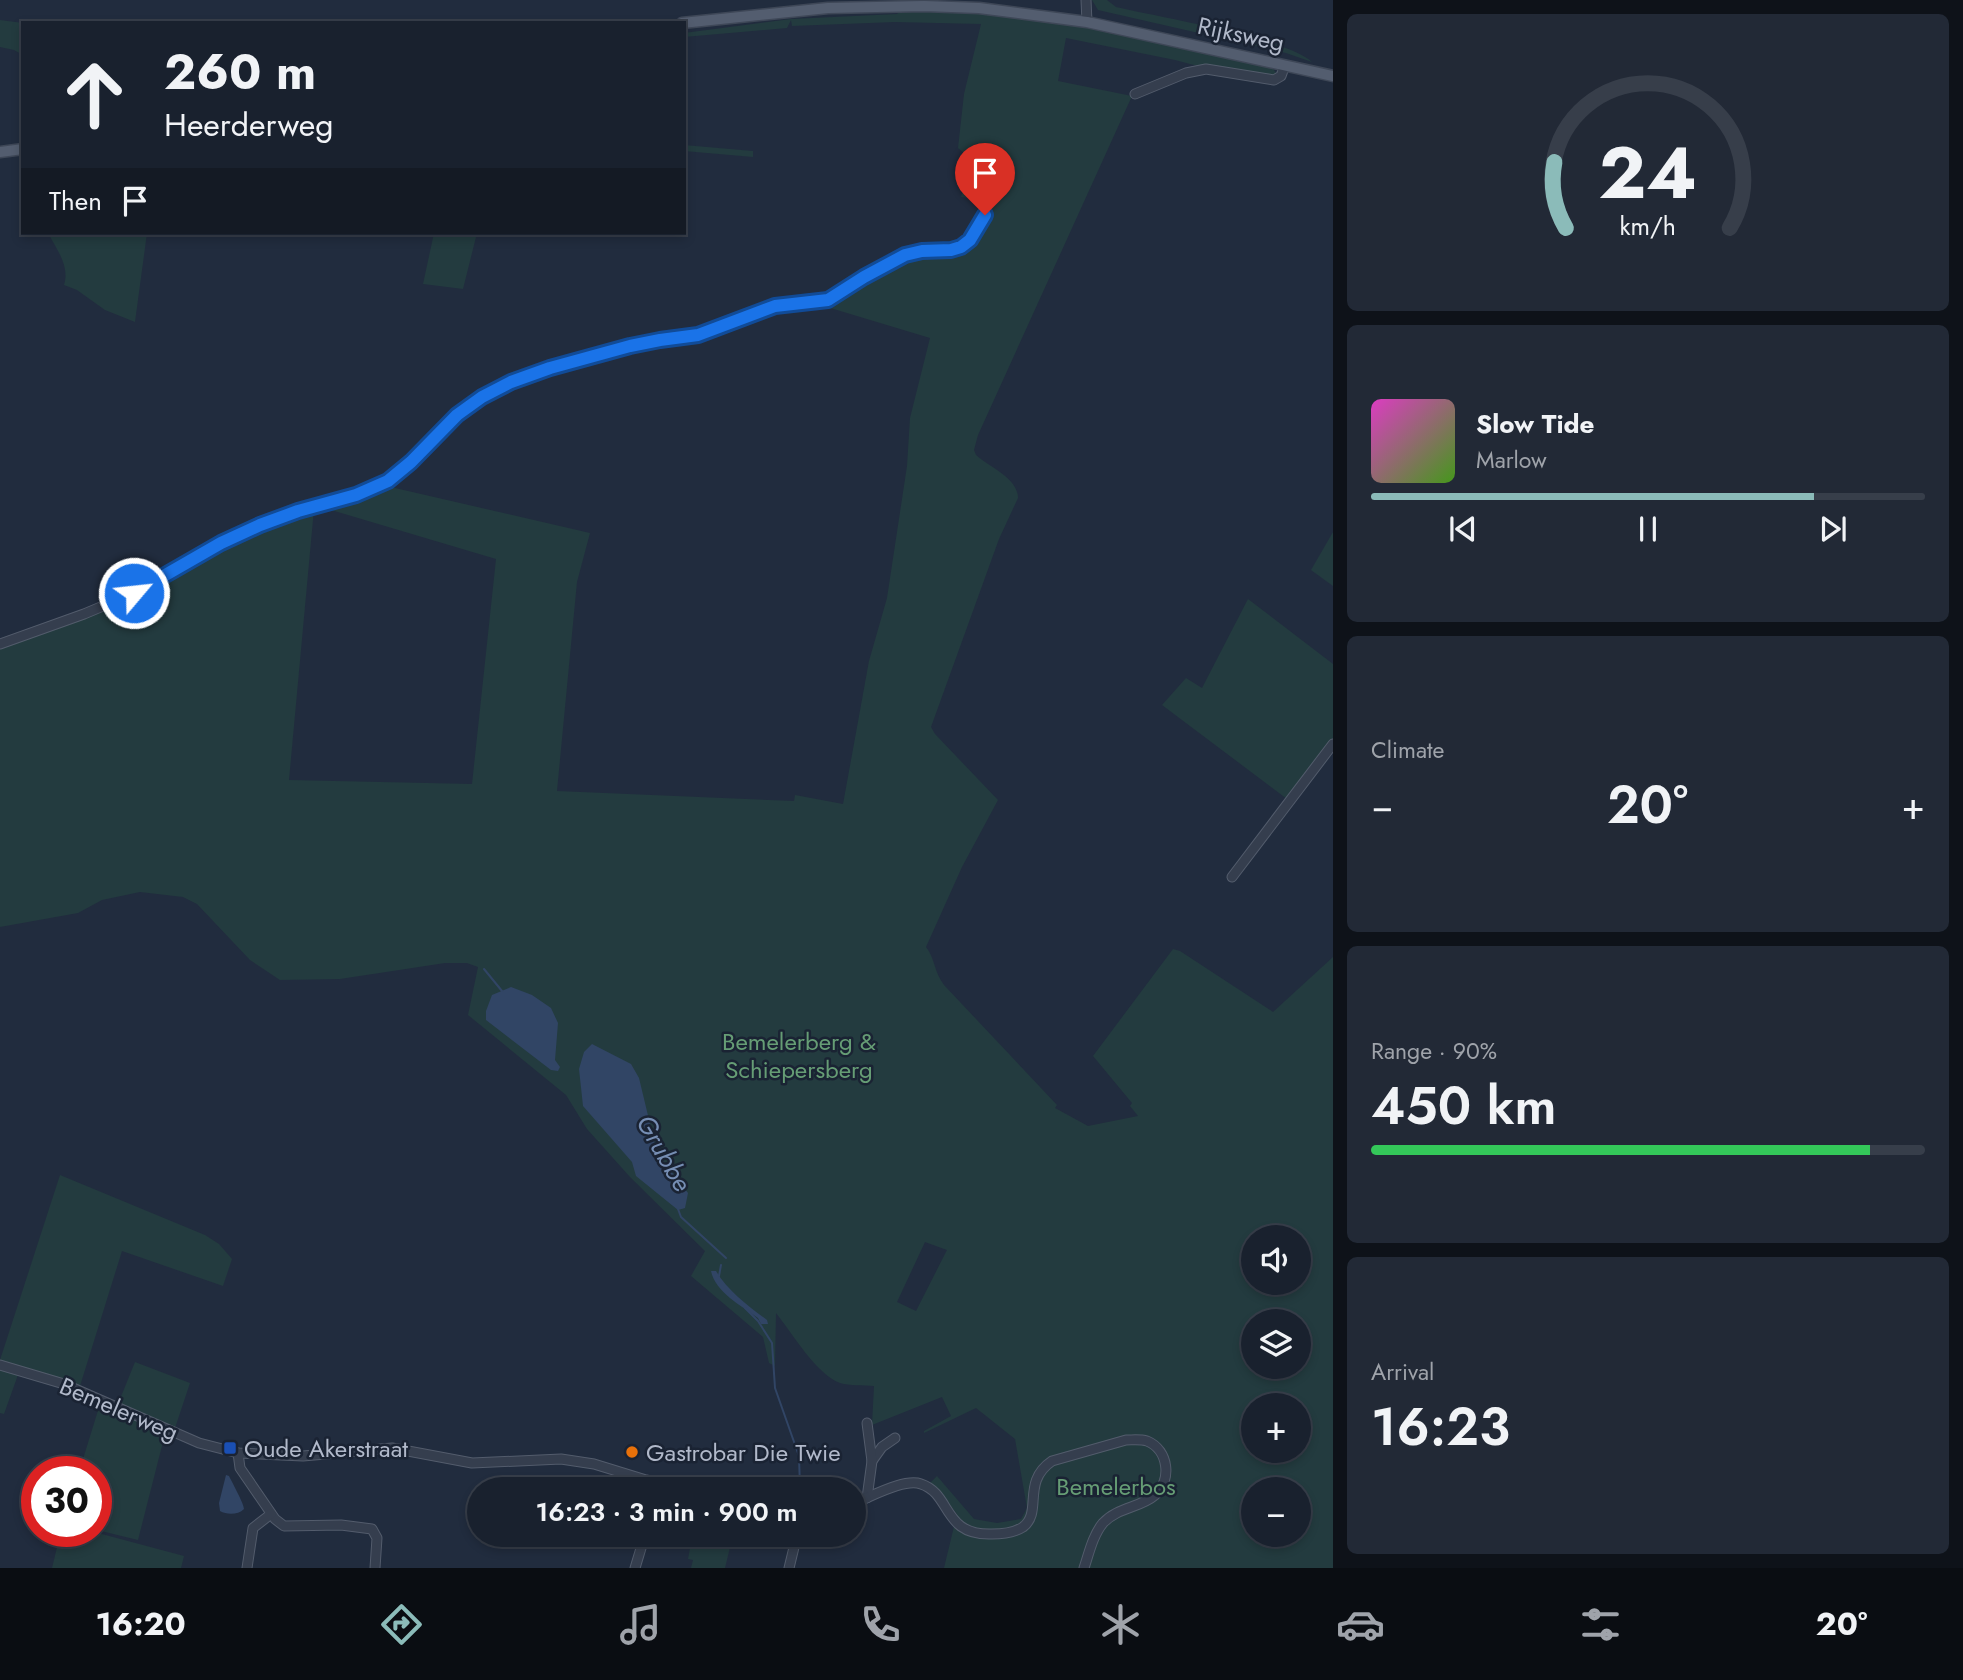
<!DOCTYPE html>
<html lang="en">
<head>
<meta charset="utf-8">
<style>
	:root { --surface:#19212e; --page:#222936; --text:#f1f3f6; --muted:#9fa3aa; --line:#373e4a; --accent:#8bbbb9 }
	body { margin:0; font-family:Jost,sans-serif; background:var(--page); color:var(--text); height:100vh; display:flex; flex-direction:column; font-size:26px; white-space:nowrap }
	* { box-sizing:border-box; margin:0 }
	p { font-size:23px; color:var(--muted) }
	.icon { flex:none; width:38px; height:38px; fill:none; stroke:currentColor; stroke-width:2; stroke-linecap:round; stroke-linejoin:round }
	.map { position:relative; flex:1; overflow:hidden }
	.drawer { display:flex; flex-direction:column; gap:14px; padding:14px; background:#0e1219; width:630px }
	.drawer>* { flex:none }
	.top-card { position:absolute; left:21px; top:21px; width:665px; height:214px; border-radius:0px; box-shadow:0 4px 10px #0003,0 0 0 2px var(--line); background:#19212e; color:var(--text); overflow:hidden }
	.fabs { position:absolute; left:1241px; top:1225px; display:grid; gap:14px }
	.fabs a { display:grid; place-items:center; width:70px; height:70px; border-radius:50%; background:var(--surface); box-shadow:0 4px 10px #0003,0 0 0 2px var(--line); font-size:35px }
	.speed { position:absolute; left:21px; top:1456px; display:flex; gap:14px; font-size:35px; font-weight:700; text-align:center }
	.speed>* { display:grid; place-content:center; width:91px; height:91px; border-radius:50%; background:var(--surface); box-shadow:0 4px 10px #0003,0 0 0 2px var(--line); line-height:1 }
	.speed .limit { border:10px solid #d22; background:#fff; color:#111 }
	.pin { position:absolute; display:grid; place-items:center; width:60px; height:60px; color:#fff; margin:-72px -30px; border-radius:50% 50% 50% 0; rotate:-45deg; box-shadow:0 0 7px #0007 }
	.pin .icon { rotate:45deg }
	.me { position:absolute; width:77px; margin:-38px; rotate:62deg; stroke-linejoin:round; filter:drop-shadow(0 0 5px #0008) }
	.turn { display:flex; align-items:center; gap:24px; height:147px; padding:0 28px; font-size:32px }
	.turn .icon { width:91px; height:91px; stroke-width:2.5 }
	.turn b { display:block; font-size:49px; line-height:60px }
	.then { display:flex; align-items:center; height:66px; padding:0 28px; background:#0003; gap:14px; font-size:26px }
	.big { font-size:52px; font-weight:600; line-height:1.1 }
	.drawer .widget { flex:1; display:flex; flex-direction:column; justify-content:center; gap:10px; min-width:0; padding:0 24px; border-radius:10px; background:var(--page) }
	.drawer .dial { align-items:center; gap:0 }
	.dial svg { height:182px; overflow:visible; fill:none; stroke:var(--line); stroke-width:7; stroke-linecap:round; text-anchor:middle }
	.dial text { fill:var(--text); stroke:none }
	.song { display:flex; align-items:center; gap:21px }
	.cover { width:84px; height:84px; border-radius:10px; background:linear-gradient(135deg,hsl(310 70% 55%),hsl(100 70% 35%)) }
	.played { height:7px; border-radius:4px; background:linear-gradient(90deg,var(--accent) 80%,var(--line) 80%) }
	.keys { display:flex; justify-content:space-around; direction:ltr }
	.heat { display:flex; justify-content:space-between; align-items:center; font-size:38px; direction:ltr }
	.charge { height:10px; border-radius:5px; background:linear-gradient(90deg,#34c759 90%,var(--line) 0) }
	.trip { position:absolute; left:467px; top:1477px; width:399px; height:70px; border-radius:35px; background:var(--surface); box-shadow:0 4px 10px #0003,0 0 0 2px var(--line); font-weight:600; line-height:70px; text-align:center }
	.menu { display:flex; height:112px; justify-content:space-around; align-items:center; background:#0a0d12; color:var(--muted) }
	.menu .icon { width:49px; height:49px }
	.menu .selected { color:var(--accent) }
	.menu b { font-size:32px; color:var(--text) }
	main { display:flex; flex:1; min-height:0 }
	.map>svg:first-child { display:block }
	.green { fill:#233b3f; fill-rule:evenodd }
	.water { fill:#314565 }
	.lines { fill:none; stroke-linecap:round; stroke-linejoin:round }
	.stream { stroke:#314565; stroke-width:2 }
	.minor-casing { stroke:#535c6c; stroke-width:11 }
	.major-casing { stroke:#3e4757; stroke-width:13 }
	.minor { stroke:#353e4e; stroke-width:9 }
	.major { stroke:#535d6f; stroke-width:10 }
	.route-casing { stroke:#114b97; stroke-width:18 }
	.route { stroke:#1a73e8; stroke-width:12 }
	.transit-dot { fill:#1a4fb4; stroke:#1a2333; stroke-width:2.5 }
	.food-dot { fill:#e8710a; stroke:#1a2333; stroke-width:2.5 }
	.labels { text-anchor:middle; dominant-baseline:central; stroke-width:5; stroke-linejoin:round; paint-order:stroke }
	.street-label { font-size:24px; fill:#b1b9ca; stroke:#1a2333 }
	.park-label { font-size:24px; fill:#669d75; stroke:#1a2333 }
	.poi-label { font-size:24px; fill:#b1b9ca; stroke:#1a2333; text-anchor:start }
	.water-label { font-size:26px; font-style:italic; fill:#768eb4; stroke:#1a2333 }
</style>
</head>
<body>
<main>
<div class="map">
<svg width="1333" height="1568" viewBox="0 0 1333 1568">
	<rect width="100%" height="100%" fill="#212c3e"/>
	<g class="green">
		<path d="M1092 0H1107L1116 7C1154 16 1289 39 1312 62L1286 53 1098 10Z"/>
		<path d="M903 9 985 13 1061 22 1271 66 1276 73 1286 75 1279 79 1220 72 1175 60 1066 38 1058 81 1132 96 978 435 974 450 976 455C989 467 1018 478 1018 498L999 539 931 727 935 734 998 800 962 867 926 947C935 958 934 972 944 985L1057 1105 1055 1108 1088 1126 1138 1116 1130 1106 1132 1103 1093 1056 1173 949 1180 951 1273 1012 1333 957V1568H944L957 1514 930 1483 937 1476 974 1519 997 1523 1021 1519 1027 1508 1015 1439 976 1408 924 1433V1431L951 1416 942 1397 872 1425 874 1386C863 1385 850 1386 840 1383 816 1374 792 1333 776 1313L775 1366 769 1363 763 1337 691 1276 705 1251 630 1177 587 1129 566 1095 468 1015 478 967 467 963H445L340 979 280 980 250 960 197 904 183 897 140 892 102 900 78 913 0 927V649C51 631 101 613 150 589 174 577 195 560 219 548 249 533 281 519 314 509L289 780 472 784 496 559 321 507 382 485 590 533 577 582 557 791 794 801 795 795 843 804 869 661 887 598 907 466 910 418 930 338 827 307 823 299 909 247 960 245 979 222 987 200 961 197 971 159 958 148 964 94 981 24 895 22 792 26 791 20 787 28 684 37V33L791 19 897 14ZM1253 1237H1298V1283H1253ZM925 1242 947 1250 916 1311 897 1302ZM1253 1321H1298V1367H1253ZM1253 1405H1298V1451H1253ZM1253 1489H1298V1535H1253Z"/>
		<polygon points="0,20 23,23 23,55 14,50 0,47"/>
		<polygon points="684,145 753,151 753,157 684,151"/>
		<path d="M48 233H147L135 322 105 310 77 290 64 285C70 266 57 250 48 233Z"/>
		<polygon points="434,233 477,233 463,289 423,284"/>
		<polygon points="1333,532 1333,586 1311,570"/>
		<polygon points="1248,599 1333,664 1333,738 1287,799 1162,705 1186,678 1202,688"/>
		<polygon points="60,1175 205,1235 219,1244 232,1259 223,1286 122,1251 80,1386 0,1360"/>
		<polygon points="135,1362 190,1383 175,1428 168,1427 118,1404"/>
		<polygon points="0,1367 19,1372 4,1414 0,1413"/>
		<polygon points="100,1404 165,1434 138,1540 101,1531 98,1533 184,1556 181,1568 52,1568 61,1531 96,1531 96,1472 79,1472"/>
		<polygon points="659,1535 733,1535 725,1568 691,1568 693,1560 688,1559 691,1543"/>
	</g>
	<g class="water">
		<polygon points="511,987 532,995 551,1008 558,1023 555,1060 560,1067 558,1071 551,1070 486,1020 486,1011 492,995"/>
		<polygon points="592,1044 631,1064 639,1078 657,1153 688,1193 685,1208 678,1210 636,1176 632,1162 583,1106 579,1069 584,1052"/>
		<path d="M711 1271H716C728 1291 748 1306 767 1320L768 1324H761L758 1318C742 1306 715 1292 711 1271Z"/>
		<path d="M226 1475 229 1476C233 1484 244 1504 244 1509 238 1515 227 1515 220 1511L219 1503Z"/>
	</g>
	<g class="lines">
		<g class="stream">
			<polyline points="484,969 502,991"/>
			<polyline points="678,1209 681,1217 726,1258"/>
			<polyline points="719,1276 721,1265"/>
			<polyline points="745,1308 758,1321 772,1343 775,1388 799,1456 800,1489"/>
		</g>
		<g class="minor-casing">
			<g id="minor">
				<polyline points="1086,0 1087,22"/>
				<polyline points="1135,94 1186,73 1206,69 1274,80 1281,76 1285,65"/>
				<polyline points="0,644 84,614 134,593 233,537 270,521 348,498 383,483 411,462 457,415 482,397 511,382 550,368 630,347 660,340 698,336 775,306 822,303 905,255 922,251 951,250 961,247 970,240 982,220 998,169"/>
				<polyline points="1232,877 1333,744"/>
				<polyline points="0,1365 64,1384 199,1443 238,1453 303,1456 392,1448 472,1463 561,1459 594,1464 646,1480 693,1489"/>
				<polyline points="238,1453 240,1468 275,1519 284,1526 341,1525 372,1529 377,1538 375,1568"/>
				<polyline points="872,1461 882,1447 895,1438"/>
				<polyline points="867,1498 872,1461 867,1423"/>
				<path d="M854 1503C871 1497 904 1478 921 1484 952 1494 942 1536 992 1534 1002 1534 1014 1533 1023 1527 1043 1512 1021 1482 1052 1461L1126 1440C1133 1440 1140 1439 1147 1441 1169 1450 1172 1481 1155 1495 1140 1508 1118 1507 1103 1523 1093 1535 1089 1553 1084 1568"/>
				<polyline points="247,1568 253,1528 271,1514"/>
				<polyline points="635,1568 645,1535"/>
				<polyline points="789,1568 797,1535"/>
			</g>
		</g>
		<g class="major-casing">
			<g id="major">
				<polyline points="682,23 828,8 924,6 979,8 1087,22 1333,76"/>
				<polyline points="0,152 23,149"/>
			</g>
		</g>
		<use href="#minor" class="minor"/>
		<use href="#major" class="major"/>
	</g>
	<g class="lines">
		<g class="route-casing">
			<polyline id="route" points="134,593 221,543 260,525 298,511 356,495 388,481 411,462 457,415 482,397 511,382 550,368 630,346 660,340 698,335 775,306 828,300 864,277 905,255 922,251 951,250 961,247 970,240 985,215"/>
		</g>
		<use href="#route" class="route"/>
	</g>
	<rect class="transit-dot" x="223" y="1441" width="14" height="14" rx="3.5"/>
	<circle class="food-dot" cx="632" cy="1452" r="7"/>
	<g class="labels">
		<g class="street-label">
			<text transform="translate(1241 34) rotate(12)">Rijksweg</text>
			<text transform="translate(119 1409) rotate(23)">Bemelerweg</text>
		</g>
		<g class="park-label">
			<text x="799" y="1041">Bemelerberg &amp;<tspan x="799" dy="28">Schiepersberg</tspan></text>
			<text x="1116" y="1486">Bemelerbos</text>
		</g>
		<g class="poi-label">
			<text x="244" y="1448">Oude Akerstraat</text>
			<text x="646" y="1452">Gastrobar Die Twie</text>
		</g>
		<g class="water-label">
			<text transform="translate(664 1153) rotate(60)">Grubbe</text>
		</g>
	</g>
</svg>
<div class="fabs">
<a><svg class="icon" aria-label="sound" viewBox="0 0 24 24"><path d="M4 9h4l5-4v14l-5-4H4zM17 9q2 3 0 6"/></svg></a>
<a><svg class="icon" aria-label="layers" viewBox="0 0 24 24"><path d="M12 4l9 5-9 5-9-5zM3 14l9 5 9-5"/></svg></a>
<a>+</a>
<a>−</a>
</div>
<div class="speed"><div class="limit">30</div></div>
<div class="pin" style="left:985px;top:215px;background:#d93025"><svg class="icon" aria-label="arrive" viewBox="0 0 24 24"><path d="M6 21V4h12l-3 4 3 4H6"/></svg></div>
<svg class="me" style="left:134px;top:593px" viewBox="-20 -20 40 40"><circle r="17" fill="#1a73e8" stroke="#fff" stroke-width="3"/><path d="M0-11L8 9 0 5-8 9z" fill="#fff"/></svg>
<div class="trip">16:23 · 3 min · 900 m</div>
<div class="top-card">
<div class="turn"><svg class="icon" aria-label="ahead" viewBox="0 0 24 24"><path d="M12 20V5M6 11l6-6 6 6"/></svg><div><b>260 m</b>Heerderweg</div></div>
<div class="then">Then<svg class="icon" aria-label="arrive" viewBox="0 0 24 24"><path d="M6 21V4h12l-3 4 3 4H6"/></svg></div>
</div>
</div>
<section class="drawer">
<div class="widget dial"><svg viewBox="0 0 100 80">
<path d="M14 69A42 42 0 1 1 86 69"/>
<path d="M14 69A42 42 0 0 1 9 40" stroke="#8bbbb9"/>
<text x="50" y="56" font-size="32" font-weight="700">24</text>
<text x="50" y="72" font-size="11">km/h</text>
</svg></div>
<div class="widget">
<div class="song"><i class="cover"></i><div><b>Slow Tide</b><p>Marlow</p></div></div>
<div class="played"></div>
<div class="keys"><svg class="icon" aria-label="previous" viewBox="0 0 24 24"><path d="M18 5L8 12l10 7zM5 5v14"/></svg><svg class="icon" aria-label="pause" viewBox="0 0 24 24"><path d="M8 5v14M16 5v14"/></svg><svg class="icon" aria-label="next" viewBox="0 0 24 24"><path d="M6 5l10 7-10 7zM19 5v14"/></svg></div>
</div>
<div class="widget"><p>Climate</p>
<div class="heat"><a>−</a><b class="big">20°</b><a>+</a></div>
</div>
<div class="widget"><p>Range · 90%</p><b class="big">450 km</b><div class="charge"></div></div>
<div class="widget"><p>Arrival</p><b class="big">16:23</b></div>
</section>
</main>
<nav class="menu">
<b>16:20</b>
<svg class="icon selected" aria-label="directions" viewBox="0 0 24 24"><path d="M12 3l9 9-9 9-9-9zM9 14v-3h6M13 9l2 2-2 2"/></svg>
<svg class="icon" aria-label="music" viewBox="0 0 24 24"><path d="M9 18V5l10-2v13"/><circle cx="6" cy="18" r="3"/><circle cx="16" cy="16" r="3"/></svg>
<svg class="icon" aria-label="phone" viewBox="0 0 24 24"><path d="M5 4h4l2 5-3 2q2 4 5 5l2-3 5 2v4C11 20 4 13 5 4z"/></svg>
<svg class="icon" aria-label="climate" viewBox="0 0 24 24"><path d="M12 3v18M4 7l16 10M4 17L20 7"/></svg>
<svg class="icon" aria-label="car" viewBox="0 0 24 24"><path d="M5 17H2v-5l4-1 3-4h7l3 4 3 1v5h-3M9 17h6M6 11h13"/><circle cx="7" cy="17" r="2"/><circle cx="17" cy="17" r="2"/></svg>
<svg class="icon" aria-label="filters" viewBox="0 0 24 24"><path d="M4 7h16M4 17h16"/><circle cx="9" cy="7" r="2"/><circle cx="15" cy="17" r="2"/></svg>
<b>20°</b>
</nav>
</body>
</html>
